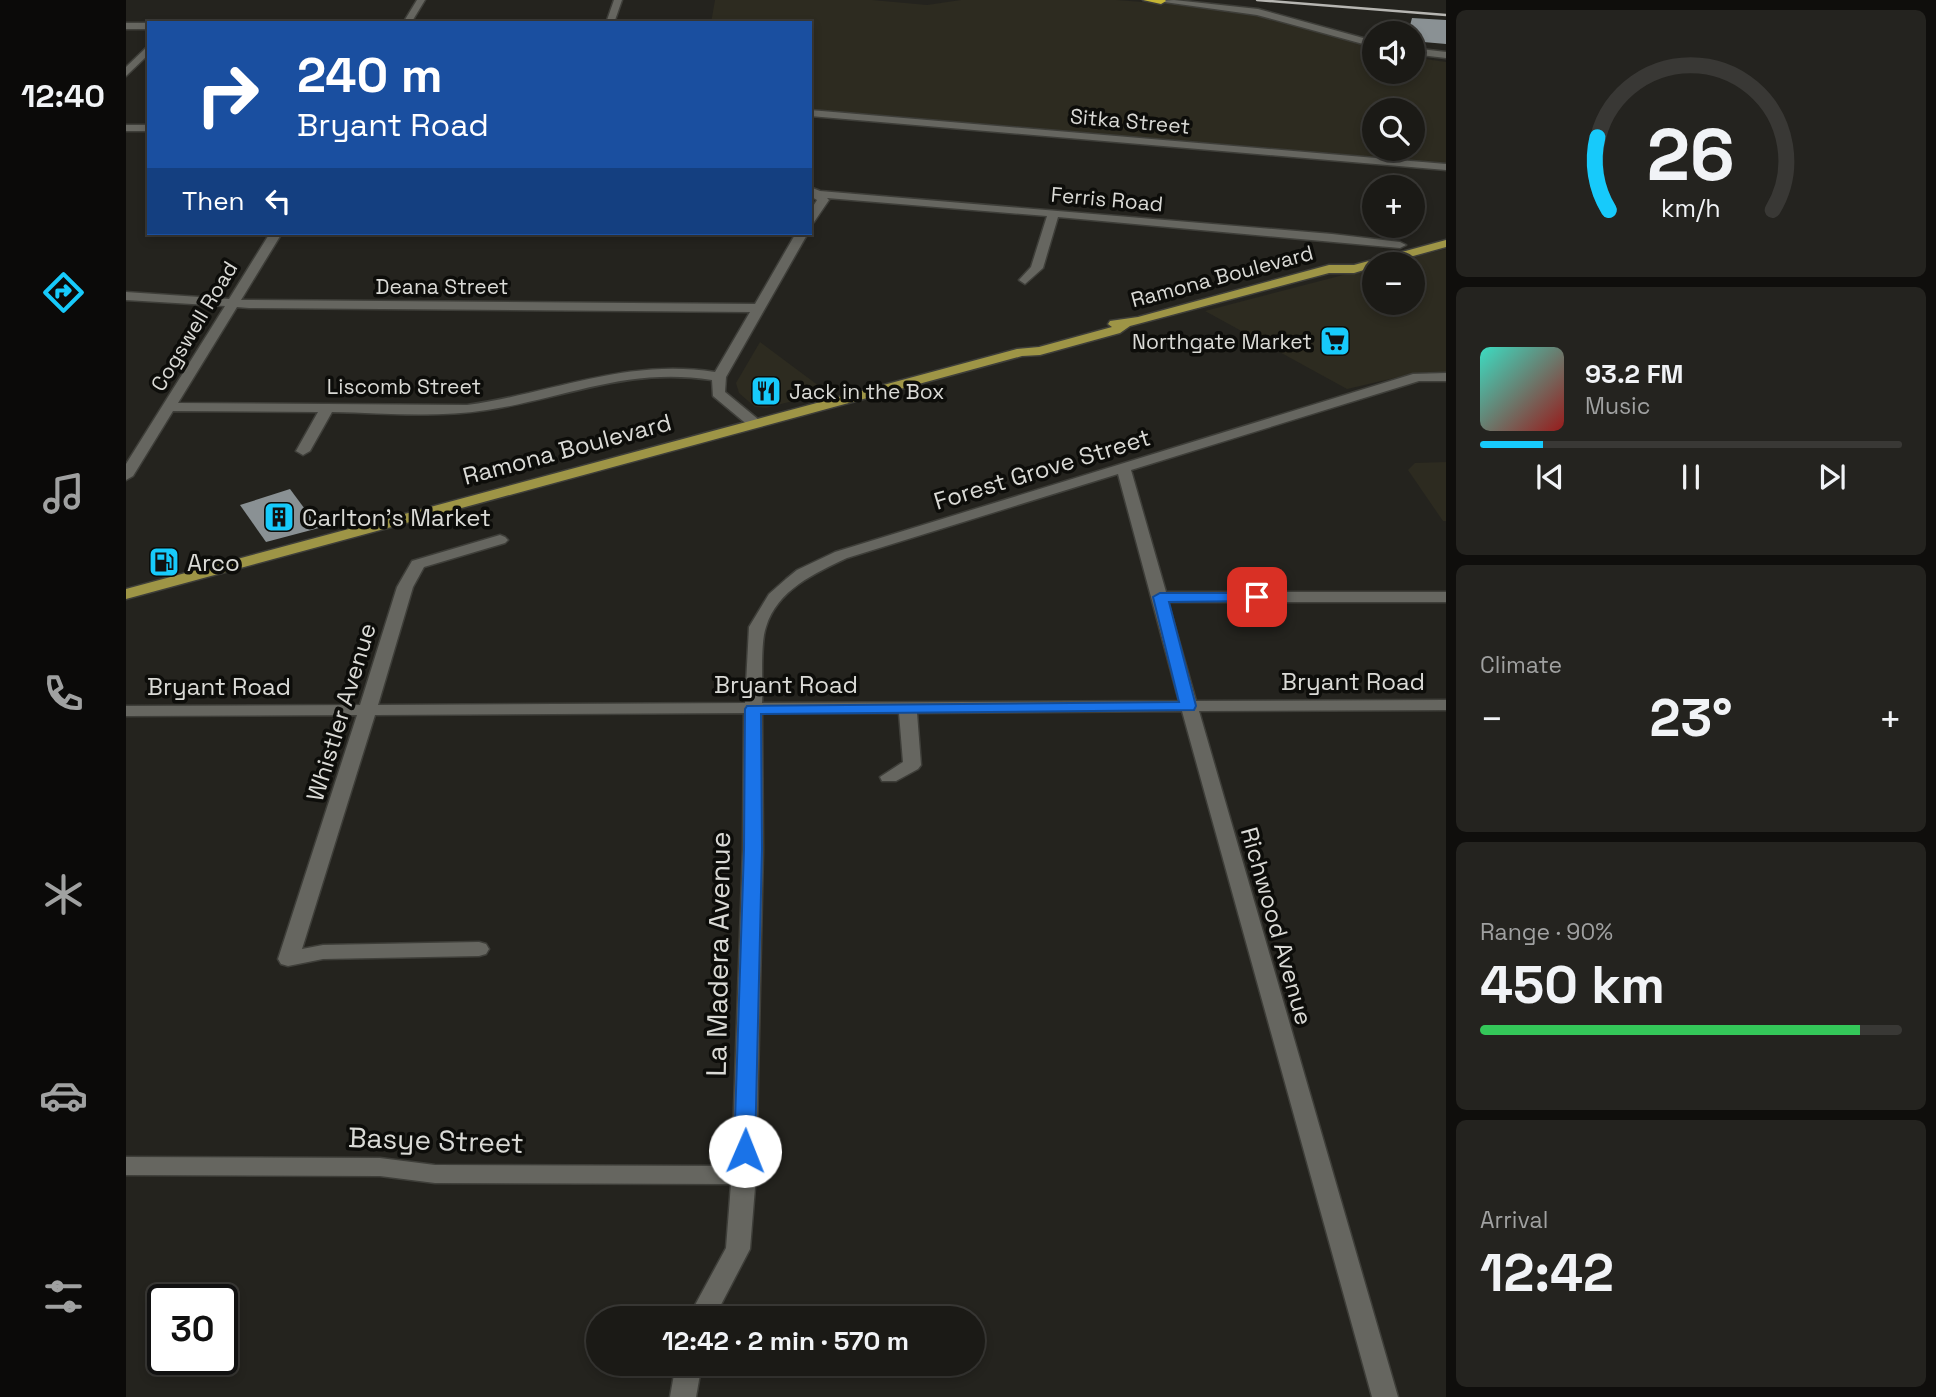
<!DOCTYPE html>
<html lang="en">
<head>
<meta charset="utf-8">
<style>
	:root { --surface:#1b1a16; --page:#24231f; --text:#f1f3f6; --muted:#a0a1a1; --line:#393835; --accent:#17cafb }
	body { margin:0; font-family:"Space Grotesk",sans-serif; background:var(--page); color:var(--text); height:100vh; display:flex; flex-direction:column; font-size:26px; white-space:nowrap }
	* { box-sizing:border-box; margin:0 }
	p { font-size:23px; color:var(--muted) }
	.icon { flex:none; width:38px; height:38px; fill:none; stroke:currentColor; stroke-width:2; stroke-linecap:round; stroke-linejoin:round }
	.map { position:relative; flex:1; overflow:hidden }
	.sheet { display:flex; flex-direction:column; gap:10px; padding:10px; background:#0f0e0c; width:490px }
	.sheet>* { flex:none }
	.hud { position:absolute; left:21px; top:21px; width:665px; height:214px; border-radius:0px; box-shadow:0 4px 10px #0003,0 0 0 2px var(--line); background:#1a4fa0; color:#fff; overflow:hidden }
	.controls { position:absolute; left:1236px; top:21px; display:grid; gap:14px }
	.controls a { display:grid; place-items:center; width:63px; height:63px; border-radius:50%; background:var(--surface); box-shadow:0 4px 10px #0003,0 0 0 2px var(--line); font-size:35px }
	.speed { position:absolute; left:21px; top:1284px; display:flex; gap:14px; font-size:35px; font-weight:700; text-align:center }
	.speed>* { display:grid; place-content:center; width:91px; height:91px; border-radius:50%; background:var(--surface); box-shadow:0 4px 10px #0003,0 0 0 2px var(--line); line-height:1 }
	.speed .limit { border:4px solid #111; border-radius:10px; background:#fff; color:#111 }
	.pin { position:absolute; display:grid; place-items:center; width:60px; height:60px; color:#fff; margin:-30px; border-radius:14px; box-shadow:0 4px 10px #0006 }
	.me { position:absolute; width:77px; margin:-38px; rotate:1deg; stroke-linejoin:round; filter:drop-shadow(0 0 5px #0008) }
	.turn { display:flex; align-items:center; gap:24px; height:147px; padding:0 35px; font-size:32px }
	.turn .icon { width:91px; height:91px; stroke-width:2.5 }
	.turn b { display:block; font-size:49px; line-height:60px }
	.then { display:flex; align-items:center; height:66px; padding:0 35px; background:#0003; gap:14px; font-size:26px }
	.big { font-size:52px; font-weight:700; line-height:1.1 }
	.sheet .tile { flex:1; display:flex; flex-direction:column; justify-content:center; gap:10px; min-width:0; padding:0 24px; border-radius:10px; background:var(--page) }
	.sheet .dial { align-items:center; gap:0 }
	.dial svg { height:182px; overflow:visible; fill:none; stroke:var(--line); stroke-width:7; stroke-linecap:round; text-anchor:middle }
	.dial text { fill:var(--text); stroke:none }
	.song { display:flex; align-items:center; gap:21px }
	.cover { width:84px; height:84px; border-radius:10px; background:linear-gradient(135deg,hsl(170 70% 55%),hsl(0 70% 35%)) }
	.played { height:7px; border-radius:4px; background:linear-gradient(90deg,var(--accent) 15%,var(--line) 15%) }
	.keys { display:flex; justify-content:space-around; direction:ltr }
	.heat { display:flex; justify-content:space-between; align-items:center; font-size:38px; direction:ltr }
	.charge { height:10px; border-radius:5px; background:linear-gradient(90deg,#34c759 90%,var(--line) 0) }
	.trip { position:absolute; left:460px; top:1306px; width:399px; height:70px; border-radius:35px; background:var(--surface); box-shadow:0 4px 10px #0003,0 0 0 2px var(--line); font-weight:700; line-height:70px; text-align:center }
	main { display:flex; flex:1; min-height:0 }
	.tab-bar { display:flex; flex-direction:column; width:126px; justify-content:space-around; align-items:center; background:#0b0a09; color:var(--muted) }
	.tab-bar .icon { width:49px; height:49px }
	.tab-bar .active { color:var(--accent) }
	.tab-bar b { font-size:32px; color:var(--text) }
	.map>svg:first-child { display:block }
	.built { fill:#2d2b20; fill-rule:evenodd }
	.building { fill:#8a9194 }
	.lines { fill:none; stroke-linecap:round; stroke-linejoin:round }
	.minor-casing { stroke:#3e3e39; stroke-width:3 }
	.major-casing { stroke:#3e3e39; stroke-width:3 }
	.highway-casing { stroke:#3e3e39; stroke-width:3 }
	.minor { fill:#666660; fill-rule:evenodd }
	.major { fill:#9e9546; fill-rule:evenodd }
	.highway { fill:#c4b434; fill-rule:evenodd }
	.rail { stroke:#b7b6b2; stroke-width:2.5 }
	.route { fill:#1a73e8; stroke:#114b97; stroke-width:2 }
	.labels { text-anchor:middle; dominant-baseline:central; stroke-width:7; stroke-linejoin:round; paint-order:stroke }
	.far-street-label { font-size:21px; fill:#dadad6; stroke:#0d0d0a }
	.far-poi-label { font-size:21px; fill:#dadad6; stroke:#0d0d0a; text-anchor:end }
	.street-label { font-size:24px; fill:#dadad6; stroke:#0d0d0a }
	.poi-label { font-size:24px; fill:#dadad6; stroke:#0d0d0a; text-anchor:start }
	.near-street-label { font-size:28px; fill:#dadad6; stroke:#0d0d0a }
</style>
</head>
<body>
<main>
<nav class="tab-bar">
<b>12:40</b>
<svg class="icon active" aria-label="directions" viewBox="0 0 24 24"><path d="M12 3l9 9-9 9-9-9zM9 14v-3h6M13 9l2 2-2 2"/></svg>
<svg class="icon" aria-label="music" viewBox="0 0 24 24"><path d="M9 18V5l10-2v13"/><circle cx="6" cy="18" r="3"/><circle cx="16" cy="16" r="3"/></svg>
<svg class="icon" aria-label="phone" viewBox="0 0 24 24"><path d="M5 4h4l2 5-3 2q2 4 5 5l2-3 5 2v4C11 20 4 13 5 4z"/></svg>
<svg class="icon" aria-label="climate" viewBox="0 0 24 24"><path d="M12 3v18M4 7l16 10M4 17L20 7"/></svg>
<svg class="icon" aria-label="car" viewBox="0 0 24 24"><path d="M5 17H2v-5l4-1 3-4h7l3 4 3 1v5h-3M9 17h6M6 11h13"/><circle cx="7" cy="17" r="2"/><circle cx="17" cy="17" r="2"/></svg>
<svg class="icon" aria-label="filters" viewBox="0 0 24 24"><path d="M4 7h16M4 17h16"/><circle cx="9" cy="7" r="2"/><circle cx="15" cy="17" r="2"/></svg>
</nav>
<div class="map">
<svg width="1320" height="1397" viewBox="0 0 1320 1397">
	<rect width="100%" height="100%" fill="#24231e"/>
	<g class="built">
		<path d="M589 0H746L801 5 835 0H990L1099 8 1159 22 1248 48V72H1286V57L1320 62V170L684 116V23H585ZM1248 110H1286V149H1248Z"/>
		<polygon points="1320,249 1320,372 1290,373 1221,389 1079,311 1248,267 1248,303 1286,303 1286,264 1260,264"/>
		<polygon points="634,342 701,392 640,408 629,407 613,393 610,383"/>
		<polygon points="1320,462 1320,521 1317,521 1282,470 1289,463"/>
	</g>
	<g class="building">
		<polygon points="1286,18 1320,20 1320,44 1286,41 1286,33 1282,33"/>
		<polygon points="164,489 193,528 140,542 114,505"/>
	</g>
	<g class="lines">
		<g class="minor-casing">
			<g id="minor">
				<polygon points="291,0 299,0 285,23 277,23"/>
				<polygon points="488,0 496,0 488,23 480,23"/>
				<polygon points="1048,0 1132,9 1248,41 1248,47 1131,15 1031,1"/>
				<rect x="0" y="23" width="23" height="6"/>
				<polygon points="23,45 23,54 0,76 0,67"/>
				<polygon points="1286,48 1320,52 1320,58 1286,54"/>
				<polygon points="684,110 1320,164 1320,170 684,116"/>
				<rect x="0" y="125" width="23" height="6"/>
				<polygon points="684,187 694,191 1206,234 1274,242 1280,245 1274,248 932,217 917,268 899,284 893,280 905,267 921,216 701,198 703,200 688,222 684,223 684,211 691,200 684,196"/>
				<path d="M144 233H156L115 300 629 304 670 233H682L600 377 599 392 633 420V426H623L587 396 586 380C500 367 442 398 361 410 310 418 257 413 206 412L184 451 177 455 170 451 192 412 47 411 7 476 0 480V464L99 306 0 300V292L103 299ZM111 307 123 308 624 312 589 372C500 358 427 393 341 405L52 403Z"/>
				<path d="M1320 373V381H1293L1005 470 1040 592H1320V602H1042L1070 701 1320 700V710L1073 711 1272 1397H1246L1056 711 791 713 795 765 792 769 770 781H756L754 777 777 762 773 713H636L637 849 630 1175 624 1249 588 1318H562L600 1248 605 1184 309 1183 254 1176 0 1175V1157L254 1158 309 1165 606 1166 617 849 618 713 249 715 176 949 197 945 353 942 360 944 363 949 360 954 353 956 197 959 162 966 155 964 152 959 231 715 0 716V706L234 705 271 587 286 561 374 535 379 537 382 540 379 543 298 567 287 587 252 705 619 703 623 627 643 594 660 579 671 570 709 552 1287 374ZM992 474 1053 701 636 703C637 684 634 643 640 627 651 590 689 573 721 558Z"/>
				<polygon points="550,1363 576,1363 570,1397 544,1397"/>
			</g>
		</g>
		<g class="major-casing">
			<polygon id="major" points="1320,240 1320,247 1258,264 1248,264 1248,267 1228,273 1203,273 1004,326 994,333 914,355 896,356 0,599 0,589 891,349 913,347 986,327 982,324 984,321 1012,317 1203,265 1228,265"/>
		</g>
		<g class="highway-casing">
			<polygon id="highway" points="1017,0 1039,0 1040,1 1035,4"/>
		</g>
		<use href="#minor" class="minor"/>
		<use href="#major" class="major"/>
		<use href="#highway" class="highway"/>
		<polyline class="rail" points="1131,0 1320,15"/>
	</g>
	<polygon class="route" points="1034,593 1131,593 1139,597 1131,601 1043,602 1070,706 1068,710 635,714 636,849 629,1151 626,1157 619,1159 611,1157 608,1151 618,849 619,709 621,706 1053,702 1027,597"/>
	<defs>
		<g id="supermarket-square" transform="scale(1.575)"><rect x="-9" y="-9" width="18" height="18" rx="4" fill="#17cafb" stroke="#0d0d0a"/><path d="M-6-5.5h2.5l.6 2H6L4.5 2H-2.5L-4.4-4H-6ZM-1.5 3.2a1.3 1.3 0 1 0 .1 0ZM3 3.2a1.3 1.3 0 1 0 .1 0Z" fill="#111"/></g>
		<g id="restaurant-square" transform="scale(1.575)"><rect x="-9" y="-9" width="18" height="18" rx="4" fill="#17cafb" stroke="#0d0d0a"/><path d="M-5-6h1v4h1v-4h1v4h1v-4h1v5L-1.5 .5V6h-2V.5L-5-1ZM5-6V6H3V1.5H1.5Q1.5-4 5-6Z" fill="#111"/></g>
		<g id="building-square" transform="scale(1.575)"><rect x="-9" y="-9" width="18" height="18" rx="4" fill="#17cafb" stroke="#0d0d0a"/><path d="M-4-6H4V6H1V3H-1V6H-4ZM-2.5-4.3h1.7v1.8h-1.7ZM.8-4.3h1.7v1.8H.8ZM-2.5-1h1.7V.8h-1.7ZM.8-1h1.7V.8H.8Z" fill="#111"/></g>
		<g id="fuel-square" transform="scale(1.575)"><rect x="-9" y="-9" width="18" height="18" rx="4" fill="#17cafb" stroke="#0d0d0a"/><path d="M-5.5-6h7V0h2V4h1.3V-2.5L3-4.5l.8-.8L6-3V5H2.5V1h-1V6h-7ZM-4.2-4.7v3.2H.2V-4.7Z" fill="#111"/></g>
	</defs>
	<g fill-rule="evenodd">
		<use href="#supermarket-square" x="1209" y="341"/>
		<use href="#restaurant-square" x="640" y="391"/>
		<use href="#building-square" x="153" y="517"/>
		<use href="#fuel-square" x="38" y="562"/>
	</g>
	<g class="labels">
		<g class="far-street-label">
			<text transform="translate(1004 121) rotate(5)">Sitka Street</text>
			<text transform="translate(981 199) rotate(5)">Ferris Road</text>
			<text transform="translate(1096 276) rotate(-15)">Ramona Boulevard</text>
			<text x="316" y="286">Deana Street</text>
			<text transform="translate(68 326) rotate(-59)">Cogswell Road</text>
			<text x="278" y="386">Liscomb Street</text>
		</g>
		<g class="far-poi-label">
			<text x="1186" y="341">Northgate Market</text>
			<text x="663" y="391" text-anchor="start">Jack in the Box</text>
		</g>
		<g class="street-label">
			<text transform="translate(441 449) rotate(-15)">Ramona Boulevard</text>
			<text transform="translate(916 469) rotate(-17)">Forest Grove Street</text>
			<text x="1227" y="681">Bryant Road</text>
			<text x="660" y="684">Bryant Road</text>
			<text x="93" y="686">Bryant Road</text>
			<text transform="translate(215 712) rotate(-73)">Whistler Avenue</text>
			<text transform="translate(1151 926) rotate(74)">Richwood Avenue</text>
		</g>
		<g class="poi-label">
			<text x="176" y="517">Carlton's Market</text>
			<text x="61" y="562">Arco</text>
		</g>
		<g class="near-street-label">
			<text transform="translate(592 954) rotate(-89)">La Madera Avenue</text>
			<text transform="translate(310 1140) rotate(2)">Basye Street</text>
		</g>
	</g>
</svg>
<div class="controls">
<a><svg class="icon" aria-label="sound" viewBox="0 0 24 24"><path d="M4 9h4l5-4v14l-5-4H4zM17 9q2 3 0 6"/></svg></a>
<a><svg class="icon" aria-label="search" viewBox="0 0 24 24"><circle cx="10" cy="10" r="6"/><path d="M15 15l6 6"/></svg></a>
<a>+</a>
<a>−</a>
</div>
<div class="speed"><div class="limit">30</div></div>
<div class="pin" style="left:1131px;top:597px;background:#d93025"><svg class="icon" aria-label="arrive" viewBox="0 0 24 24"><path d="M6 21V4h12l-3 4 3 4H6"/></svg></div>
<svg class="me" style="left:619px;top:1151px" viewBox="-20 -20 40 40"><circle r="19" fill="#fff"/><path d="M0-13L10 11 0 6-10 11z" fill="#1a73e8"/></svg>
<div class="trip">12:42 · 2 min · 570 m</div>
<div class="hud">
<div class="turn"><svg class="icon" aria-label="right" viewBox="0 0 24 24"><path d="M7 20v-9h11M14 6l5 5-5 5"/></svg><div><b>240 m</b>Bryant Road</div></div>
<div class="then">Then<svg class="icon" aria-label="left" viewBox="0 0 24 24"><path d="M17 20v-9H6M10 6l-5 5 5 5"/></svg></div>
</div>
</div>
<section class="sheet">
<div class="tile dial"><svg viewBox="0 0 100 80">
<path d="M14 69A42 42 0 1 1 86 69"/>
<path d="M14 69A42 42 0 0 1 9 37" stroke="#17cafb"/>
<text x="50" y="56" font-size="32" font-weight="700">26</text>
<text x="50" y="72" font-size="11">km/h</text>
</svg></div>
<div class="tile">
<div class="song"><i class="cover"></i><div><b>93.2 FM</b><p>Music</p></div></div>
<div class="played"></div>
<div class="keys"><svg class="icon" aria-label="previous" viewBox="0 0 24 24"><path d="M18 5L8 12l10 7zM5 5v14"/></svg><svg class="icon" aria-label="pause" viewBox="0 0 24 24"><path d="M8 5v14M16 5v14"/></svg><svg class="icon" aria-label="next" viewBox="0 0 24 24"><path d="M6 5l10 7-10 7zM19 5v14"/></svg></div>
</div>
<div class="tile"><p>Climate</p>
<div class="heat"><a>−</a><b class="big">23°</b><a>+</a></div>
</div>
<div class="tile"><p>Range · 90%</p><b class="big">450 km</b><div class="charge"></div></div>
<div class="tile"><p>Arrival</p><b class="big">12:42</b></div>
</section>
</main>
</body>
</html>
